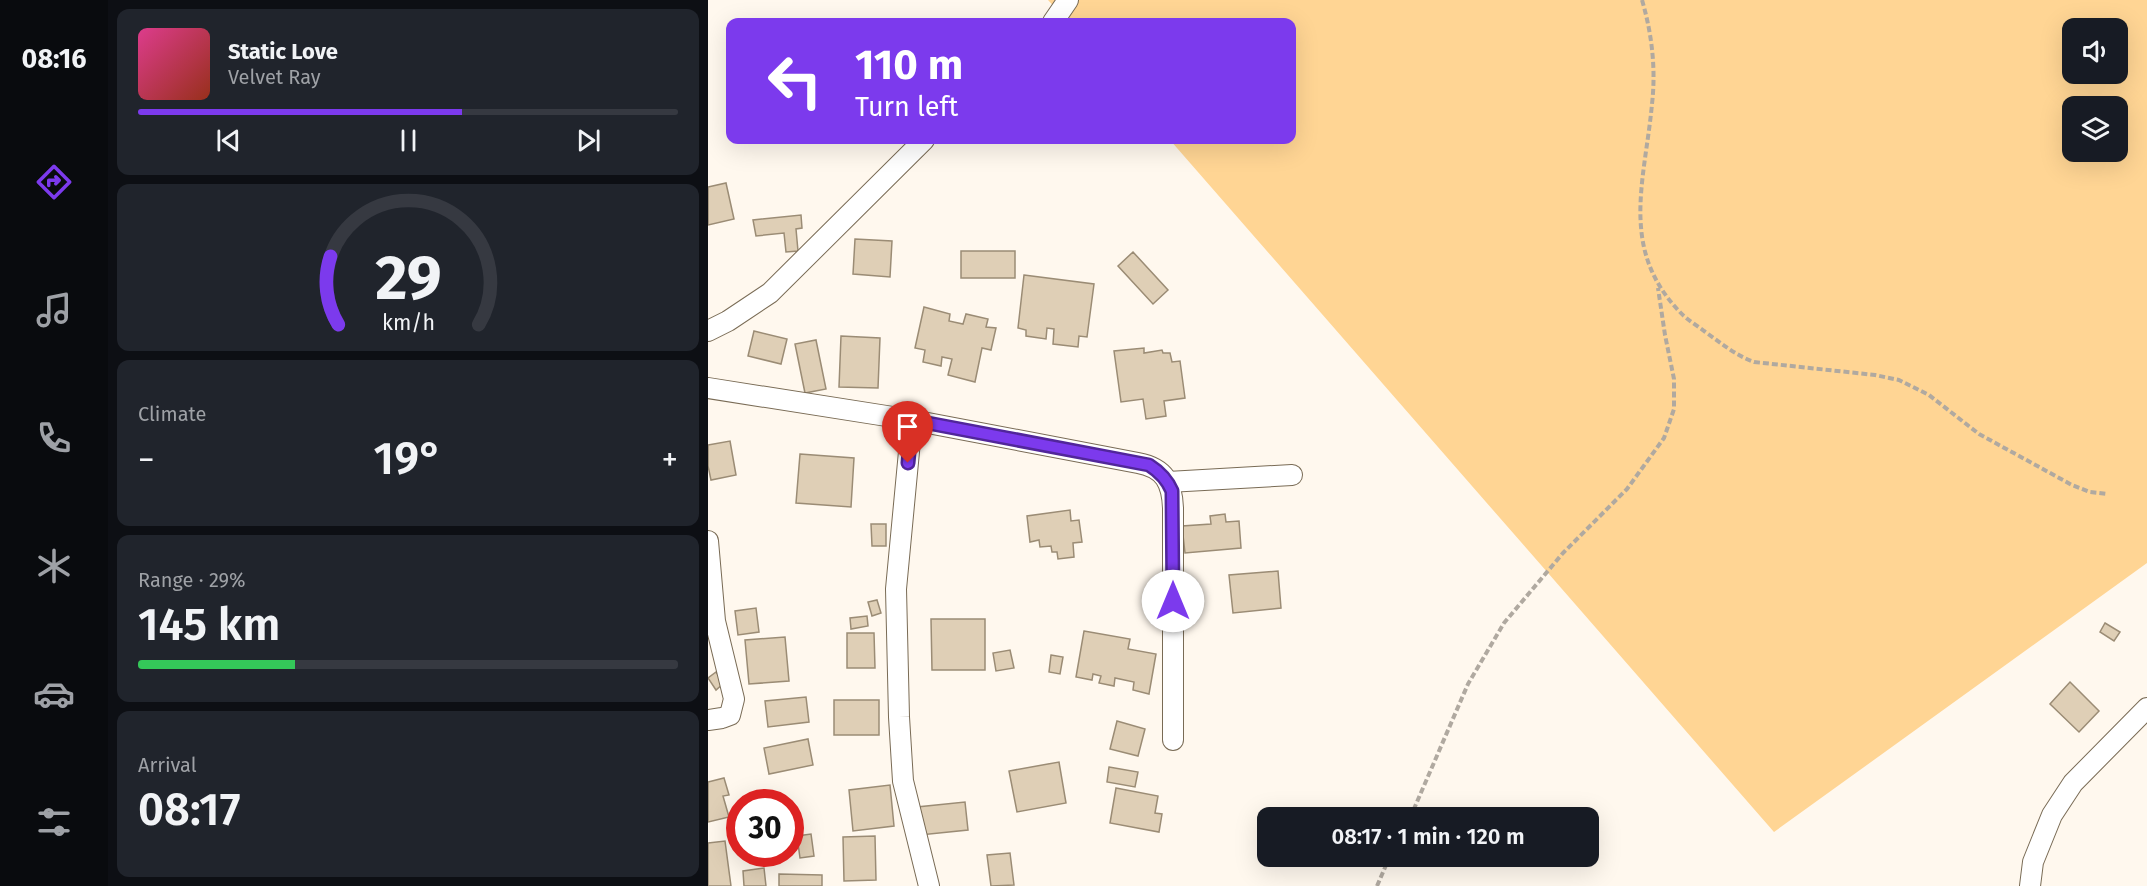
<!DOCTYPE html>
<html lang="en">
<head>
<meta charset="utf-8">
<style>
	:root { --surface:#171b24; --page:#20242c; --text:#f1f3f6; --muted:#9ea1a6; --line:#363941; --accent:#7c3aed }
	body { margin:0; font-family:"Fira Sans",sans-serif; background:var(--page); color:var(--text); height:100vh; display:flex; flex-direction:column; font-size:22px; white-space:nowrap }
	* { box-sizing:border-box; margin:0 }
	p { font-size:20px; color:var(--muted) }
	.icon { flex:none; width:33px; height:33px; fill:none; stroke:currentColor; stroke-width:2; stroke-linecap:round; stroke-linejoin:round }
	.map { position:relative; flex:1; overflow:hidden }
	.details { display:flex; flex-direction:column; gap:9px; padding:9px; background:#0d0f14; width:600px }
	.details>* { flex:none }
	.guide { position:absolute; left:18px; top:18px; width:570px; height:126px; border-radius:12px; box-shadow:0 6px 24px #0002; background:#7c3aed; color:#fff; overflow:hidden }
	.buttons { position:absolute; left:1354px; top:18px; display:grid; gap:12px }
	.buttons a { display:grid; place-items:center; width:66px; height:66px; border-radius:12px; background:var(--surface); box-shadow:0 6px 24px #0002; font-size:30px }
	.speed { position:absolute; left:18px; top:789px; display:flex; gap:12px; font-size:30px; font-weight:700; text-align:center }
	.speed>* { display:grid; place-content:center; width:78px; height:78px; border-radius:50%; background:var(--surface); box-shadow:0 6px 24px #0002; line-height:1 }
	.speed .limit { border:9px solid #d22; background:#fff; color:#111 }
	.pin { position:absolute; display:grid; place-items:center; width:51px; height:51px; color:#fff; margin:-62px -26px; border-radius:50% 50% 50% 0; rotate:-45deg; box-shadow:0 0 6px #0007 }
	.pin .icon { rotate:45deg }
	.me { position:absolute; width:66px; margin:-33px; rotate:0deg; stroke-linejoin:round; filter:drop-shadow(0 0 4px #0008) }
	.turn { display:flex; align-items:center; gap:21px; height:126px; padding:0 30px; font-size:27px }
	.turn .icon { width:78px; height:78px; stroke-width:2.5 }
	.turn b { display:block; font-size:42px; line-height:51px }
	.big { font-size:45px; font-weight:600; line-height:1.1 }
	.details .widget { flex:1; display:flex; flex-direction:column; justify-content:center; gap:9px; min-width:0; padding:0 21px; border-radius:12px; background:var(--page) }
	.details .dial { align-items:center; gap:0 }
	.dial svg { height:156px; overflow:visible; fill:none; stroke:var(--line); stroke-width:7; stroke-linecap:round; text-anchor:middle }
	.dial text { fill:var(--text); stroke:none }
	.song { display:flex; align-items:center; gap:18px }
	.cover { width:72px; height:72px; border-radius:9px; background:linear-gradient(135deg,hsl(330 70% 55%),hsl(10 70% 35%)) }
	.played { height:6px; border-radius:3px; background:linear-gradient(90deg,var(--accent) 60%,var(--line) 60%) }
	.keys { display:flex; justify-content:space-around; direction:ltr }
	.heat { display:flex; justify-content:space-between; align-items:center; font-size:33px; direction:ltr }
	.charge { height:9px; border-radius:4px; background:linear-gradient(90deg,#34c759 29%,var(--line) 0) }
	.trip { position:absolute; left:549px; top:807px; width:342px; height:60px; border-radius:12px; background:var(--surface); box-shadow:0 6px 24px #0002; font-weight:600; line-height:60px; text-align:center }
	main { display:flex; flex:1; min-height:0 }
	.menu { display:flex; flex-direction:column; width:108px; justify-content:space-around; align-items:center; background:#090b0e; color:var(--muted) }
	.menu .icon { width:42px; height:42px }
	.menu .selected { color:var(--accent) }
	.menu b { font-size:27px; color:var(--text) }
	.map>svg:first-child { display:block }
	.green { fill:#ffd594; fill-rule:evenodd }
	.building { fill:#dfcfb6; stroke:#9b8c75; stroke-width:1.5 }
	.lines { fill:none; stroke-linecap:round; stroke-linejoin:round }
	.minor-casing { stroke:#796b55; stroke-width:22 }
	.path { stroke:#b0a9a0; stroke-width:4; stroke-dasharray:6 3; stroke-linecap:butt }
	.minor { stroke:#fff; stroke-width:20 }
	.route-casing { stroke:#51269a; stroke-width:15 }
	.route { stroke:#7c3aed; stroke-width:10 }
</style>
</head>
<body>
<main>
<nav class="menu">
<b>08:16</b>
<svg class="icon selected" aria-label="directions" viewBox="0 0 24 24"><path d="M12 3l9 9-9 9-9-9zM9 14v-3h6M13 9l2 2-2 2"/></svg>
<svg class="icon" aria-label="music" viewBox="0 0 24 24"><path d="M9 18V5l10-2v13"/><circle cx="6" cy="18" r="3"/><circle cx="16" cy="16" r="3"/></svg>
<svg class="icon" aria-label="phone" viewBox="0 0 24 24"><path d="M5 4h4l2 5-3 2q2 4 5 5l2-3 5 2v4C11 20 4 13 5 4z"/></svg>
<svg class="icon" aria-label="climate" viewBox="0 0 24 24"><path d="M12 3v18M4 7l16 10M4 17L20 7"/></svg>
<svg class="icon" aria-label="car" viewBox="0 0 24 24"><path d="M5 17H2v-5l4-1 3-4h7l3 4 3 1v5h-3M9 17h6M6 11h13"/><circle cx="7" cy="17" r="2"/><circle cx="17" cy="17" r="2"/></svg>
<svg class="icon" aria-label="filters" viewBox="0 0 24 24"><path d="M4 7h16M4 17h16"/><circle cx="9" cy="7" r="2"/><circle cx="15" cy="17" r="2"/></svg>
</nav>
<section class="details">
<div class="widget">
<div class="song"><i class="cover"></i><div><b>Static Love</b><p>Velvet Ray</p></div></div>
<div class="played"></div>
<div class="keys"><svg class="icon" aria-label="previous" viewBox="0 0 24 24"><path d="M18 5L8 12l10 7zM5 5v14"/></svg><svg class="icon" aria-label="pause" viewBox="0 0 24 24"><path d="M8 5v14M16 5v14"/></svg><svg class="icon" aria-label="next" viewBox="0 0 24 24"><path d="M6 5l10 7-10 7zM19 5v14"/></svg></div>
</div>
<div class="widget dial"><svg viewBox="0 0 100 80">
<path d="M14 69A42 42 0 1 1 86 69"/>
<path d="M14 69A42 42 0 0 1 10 34" stroke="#7c3aed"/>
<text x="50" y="56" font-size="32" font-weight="700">29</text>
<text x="50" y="72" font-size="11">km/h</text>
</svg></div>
<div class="widget"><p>Climate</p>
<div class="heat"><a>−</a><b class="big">19°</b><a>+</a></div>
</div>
<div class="widget"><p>Range · 29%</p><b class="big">145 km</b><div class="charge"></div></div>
<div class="widget"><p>Arrival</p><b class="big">08:17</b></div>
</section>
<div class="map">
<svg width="1439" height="886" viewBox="0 0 1439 886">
	<rect width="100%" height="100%" fill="#fff8ee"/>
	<path class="green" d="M340 0H1439V563L1066 832 462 140H584V22H360ZM1365 28H1410V74H1365ZM1365 106H1410V152H1365Z"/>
	<g class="building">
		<polygon points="18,183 26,219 0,225 0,187"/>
		<polygon points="93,215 94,228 88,229 90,251 78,252 76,233 48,236 45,220"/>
		<polygon points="147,239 184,241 182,277 145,274"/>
		<rect x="253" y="251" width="54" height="27"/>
		<polygon points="425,252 460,290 445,304 410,266"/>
		<polygon points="316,275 386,284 379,337 371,336 370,347 345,344 346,329 339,328 338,339 318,336 318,330 310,328"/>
		<polygon points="216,307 242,314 241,321 255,324 258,314 280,319 278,327 288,328 283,350 274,348 267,382 240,375 244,359 234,357 233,366 215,362 217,350 207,348"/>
		<polygon points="46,331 79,339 73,364 40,356"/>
		<polygon points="133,336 172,338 170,388 131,387"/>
		<polygon points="108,340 118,389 97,393 87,344"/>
		<polygon points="436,348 436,353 454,350 455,353 462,353 464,362 472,361 477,398 456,401 458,416 438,419 435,399 413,402 406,351"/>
		<polygon points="22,441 28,475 3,480 0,466 0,445"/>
		<polygon points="92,454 146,458 143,507 88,503"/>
		<polygon points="362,510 363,521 371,520 374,542 365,543 366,557 350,559 349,552 344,552 343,546 332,547 331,540 322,542 319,516"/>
		<polygon points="517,514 518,522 531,521 533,548 477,553 474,526 503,524 502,516"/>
		<polygon points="163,524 178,524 178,546 164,546"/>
		<polygon points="570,571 573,608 525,613 521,575"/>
		<polygon points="169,600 173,613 164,616 160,602"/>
		<polygon points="48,608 51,632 30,635 27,611"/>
		<polygon points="159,616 160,626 143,629 142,618"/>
		<polygon points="223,619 277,619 277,670 224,670"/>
		<polygon points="1397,623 1412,632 1406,641 1392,632"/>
		<polygon points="376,631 422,639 420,649 448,654 441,694 425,690 426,682 407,678 406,686 391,683 393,676 385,674 384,680 368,677"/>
		<polygon points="139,633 166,633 167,668 139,668"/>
		<polygon points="77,637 81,681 41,684 37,640"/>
		<polygon points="302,650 306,668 288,671 285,653"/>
		<polygon points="343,655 355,657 352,674 341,672"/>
		<polygon points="8,672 16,683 8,690 0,678"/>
		<polygon points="1362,682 1391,711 1371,732 1342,704"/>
		<polygon points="98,697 101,722 60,727 57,701"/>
		<rect x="126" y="700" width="45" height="35"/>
		<polygon points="409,721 437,729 430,756 402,749"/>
		<polygon points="100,739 105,765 61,774 56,748"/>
		<polygon points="351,762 358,803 309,812 301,771"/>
		<polygon points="401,767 430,772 427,787 399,782"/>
		<polygon points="16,778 21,795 15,796 21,817 0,822 0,782"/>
		<polygon points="182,785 186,826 145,831 141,790"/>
		<polygon points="408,788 450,796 447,813 454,814 451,832 402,823"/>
		<polygon points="257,802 260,830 212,835 209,807"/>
		<polygon points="103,834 106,856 92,858 89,836"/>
		<polygon points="167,836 168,880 136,881 135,837"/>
		<polygon points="17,841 23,886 0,886 0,843"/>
		<polygon points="302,853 306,885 283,886 279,855"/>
		<polygon points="56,868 58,886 36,886 35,871"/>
		<polygon points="71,874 114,875 114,886 71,886"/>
	</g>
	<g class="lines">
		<g class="minor-casing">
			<g id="minor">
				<polyline points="345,22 360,0"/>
				<polyline points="0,331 20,321 62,293 216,140"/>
				<path d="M0 388 204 420 430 463C457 468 464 483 465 508V740"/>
				<polyline points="204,420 188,589 191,717 195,781 221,886"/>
				<polyline points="460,482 584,475"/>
				<polyline points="0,541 7,621 26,699 22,715 14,718 0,720"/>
				<polyline points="1322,886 1325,862 1344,815 1365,783 1439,708"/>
			</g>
		</g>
		<g class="path">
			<path d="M934 0C944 34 948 69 944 104 937 180 911 248 971 311 978 319 988 325 996 331 1013 343 1027 355 1046 362L1167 375 1191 380 1221 395 1271 434 1364 485 1382 492 1400 494"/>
			<polyline points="702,818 760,684 796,623 855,553 919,489 956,438 966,409 966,379 957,335 950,288"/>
			<polyline points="669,886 682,856"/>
		</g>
		<use href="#minor" class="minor"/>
	</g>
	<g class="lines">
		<g class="route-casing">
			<path id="route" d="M200 463 204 420 441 465C452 472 459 479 464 491L465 601"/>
		</g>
		<use href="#route" class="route"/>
	</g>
</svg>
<div class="buttons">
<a><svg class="icon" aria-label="sound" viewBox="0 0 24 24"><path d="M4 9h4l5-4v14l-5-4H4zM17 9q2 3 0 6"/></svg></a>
<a><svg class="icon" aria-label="layers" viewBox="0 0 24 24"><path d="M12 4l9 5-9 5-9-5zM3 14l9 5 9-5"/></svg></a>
</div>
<div class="speed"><div class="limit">30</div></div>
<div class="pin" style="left:200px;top:463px;background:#d93025"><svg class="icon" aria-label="arrive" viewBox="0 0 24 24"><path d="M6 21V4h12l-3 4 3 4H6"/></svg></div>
<svg class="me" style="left:465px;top:601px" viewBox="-20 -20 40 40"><circle r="19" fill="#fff"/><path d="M0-13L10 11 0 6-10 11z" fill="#7c3aed"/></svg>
<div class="trip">08:17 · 1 min · 120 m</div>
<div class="guide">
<div class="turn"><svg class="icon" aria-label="left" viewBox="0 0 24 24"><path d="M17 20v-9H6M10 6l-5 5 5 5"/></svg><div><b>110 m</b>Turn left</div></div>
</div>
</div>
</main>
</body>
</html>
